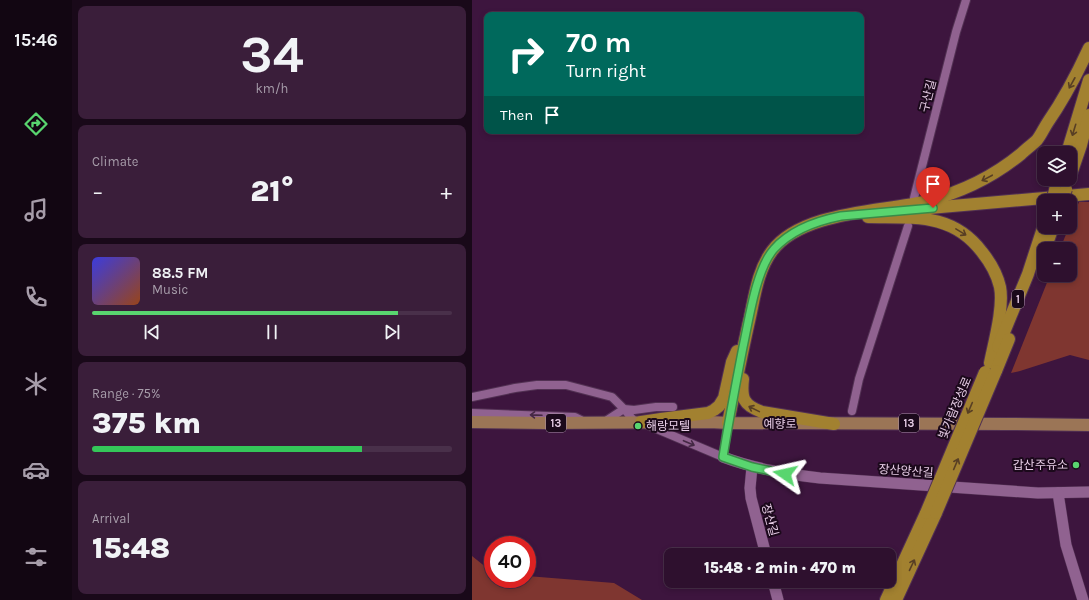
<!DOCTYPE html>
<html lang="en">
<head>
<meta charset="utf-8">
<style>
	:root { --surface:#2e102e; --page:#3a1e3a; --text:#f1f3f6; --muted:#a79daa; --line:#49304a; --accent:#59d56f }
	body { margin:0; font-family:Karla,"Noto Sans KR",sans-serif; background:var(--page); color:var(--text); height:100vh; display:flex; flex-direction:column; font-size:15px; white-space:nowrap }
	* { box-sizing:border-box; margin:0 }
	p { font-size:13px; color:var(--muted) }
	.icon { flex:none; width:22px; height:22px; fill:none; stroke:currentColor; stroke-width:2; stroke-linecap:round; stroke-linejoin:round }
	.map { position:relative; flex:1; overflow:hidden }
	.panel { display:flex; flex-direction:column; gap:6px; padding:6px; background:#190919; width:400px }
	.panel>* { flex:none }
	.top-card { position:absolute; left:12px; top:12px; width:380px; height:122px; border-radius:8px; box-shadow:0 2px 6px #0003,0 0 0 1px var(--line); background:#00695c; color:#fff; overflow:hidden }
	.controls { position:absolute; left:565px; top:146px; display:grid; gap:8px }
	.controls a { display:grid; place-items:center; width:40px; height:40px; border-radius:8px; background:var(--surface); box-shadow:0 2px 6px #0003,0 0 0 1px var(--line); font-size:20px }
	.speed { position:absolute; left:12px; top:536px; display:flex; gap:8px; font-size:20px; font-weight:700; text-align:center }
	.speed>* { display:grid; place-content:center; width:52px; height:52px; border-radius:50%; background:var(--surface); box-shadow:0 2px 6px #0003,0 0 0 1px var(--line); line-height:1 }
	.speed .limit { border:6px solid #d22; background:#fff; color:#111 }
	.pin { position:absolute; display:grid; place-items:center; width:34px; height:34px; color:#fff; margin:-41px -17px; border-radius:50% 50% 50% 0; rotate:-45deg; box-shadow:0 0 4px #0007 }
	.pin .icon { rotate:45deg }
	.me { position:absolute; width:44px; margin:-22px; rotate:281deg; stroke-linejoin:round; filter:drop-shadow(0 0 3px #0008) }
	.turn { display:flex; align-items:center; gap:14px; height:84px; padding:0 16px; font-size:18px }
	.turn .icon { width:52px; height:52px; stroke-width:2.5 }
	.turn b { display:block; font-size:28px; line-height:34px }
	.then { display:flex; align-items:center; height:38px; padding:0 16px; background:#0003; gap:8px; font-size:15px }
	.big { font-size:30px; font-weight:800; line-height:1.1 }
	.panel .tile { flex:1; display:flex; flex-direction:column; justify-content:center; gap:6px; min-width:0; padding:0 14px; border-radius:8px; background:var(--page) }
	.panel .dial { align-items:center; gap:0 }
	.dial b { font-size:52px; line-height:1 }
	.song { display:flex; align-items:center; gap:12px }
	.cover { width:48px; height:48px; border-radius:6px; background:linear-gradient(135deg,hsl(240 70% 55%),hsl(20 70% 35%)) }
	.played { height:4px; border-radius:2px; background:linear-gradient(90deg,var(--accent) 85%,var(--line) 85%) }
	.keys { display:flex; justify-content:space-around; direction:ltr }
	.heat { display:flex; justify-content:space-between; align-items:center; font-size:22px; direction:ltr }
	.charge { height:6px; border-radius:3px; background:linear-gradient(90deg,#34c759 75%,var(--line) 0) }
	.trip { position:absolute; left:192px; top:548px; width:232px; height:40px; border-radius:8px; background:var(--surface); box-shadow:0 2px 6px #0003,0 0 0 1px var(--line); font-weight:800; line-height:40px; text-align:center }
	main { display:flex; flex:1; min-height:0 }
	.tab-bar { display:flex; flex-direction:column; width:72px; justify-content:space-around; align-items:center; background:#120612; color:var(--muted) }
	.tab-bar .icon { width:28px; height:28px }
	.tab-bar .on { color:var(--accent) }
	.tab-bar b { font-size:18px; color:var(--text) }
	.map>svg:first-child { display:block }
	.forest { fill:#7f3630 }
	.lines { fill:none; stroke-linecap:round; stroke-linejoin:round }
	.street-casing { stroke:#523153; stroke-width:10 }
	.secondary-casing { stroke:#523153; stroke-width:12 }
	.primary-casing { stroke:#523153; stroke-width:14 }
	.highway-casing { stroke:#523153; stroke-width:14 }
	.street { stroke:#906290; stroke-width:8 }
	.secondary { stroke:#906290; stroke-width:11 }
	.primary { stroke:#9b7556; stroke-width:12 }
	.highway { stroke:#a28130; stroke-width:12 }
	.highway-bridge-casing { stroke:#523153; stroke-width:14; stroke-linecap:butt }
	.highway-bridge { stroke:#a28130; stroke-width:12 }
	.oneway { stroke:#583f24 }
	.oneway2 { stroke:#442844 }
	.route-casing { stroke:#3a8a48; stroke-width:10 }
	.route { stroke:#59d56f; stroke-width:7 }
	.poi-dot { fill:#59d56f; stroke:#1b091b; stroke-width:1.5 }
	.labels { text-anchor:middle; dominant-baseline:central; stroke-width:4; stroke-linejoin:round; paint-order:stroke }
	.shield { fill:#1b091b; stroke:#aa92a9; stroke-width:1 }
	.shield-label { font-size:11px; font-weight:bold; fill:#e7cde6 }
	.street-label { font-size:12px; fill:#e7cde6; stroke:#1b091b }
	.poi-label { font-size:12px; fill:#e7cde6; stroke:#1b091b; text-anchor:start }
</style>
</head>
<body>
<main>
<nav class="tab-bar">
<b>15:46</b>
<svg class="icon on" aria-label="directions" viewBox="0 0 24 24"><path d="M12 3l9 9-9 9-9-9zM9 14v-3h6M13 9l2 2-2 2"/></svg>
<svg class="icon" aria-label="music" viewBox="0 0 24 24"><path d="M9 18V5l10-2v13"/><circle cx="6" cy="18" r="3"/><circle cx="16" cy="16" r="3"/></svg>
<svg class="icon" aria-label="phone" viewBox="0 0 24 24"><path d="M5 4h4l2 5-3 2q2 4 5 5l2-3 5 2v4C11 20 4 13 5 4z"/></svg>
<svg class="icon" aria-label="climate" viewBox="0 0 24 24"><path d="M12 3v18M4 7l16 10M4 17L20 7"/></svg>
<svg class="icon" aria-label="car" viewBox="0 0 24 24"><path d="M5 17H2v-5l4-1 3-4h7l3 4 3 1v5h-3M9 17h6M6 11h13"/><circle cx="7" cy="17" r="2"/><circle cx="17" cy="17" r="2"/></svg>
<svg class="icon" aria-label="filters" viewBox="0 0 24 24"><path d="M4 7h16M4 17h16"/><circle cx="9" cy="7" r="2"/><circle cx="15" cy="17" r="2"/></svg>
</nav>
<section class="panel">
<div class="tile dial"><b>34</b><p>km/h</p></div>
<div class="tile"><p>Climate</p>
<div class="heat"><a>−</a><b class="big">21°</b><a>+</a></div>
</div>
<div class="tile">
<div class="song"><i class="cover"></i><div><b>88.5 FM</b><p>Music</p></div></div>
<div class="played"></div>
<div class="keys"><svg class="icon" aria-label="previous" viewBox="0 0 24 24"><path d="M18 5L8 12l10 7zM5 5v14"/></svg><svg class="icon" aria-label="pause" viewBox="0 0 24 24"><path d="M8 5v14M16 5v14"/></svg><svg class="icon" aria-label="next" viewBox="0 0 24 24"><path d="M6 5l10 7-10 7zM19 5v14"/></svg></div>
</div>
<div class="tile"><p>Range · 75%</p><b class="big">375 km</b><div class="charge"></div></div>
<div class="tile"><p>Arrival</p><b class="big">15:48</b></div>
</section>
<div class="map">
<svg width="617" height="600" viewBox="0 0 617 600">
	<rect width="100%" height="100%" fill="#3d153e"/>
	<g class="forest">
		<polygon points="607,202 617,202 617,360 598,355 548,371 539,373 578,275 598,275 598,249 588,249 597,227 598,227 598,224"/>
		<polygon points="0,556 15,568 21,569 21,579 55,579 55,576 142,583 170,600 0,600"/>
	</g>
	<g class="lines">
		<g class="street-casing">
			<g id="street">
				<polyline points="442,198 484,32 494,0"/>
				<polyline points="0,397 43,388 65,385 94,385 140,397 152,409 162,410 184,407 201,407"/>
				<polyline points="380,411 387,379 436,226"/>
				<polyline points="0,413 103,417 113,422"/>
				<polyline points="132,422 152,409 163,422"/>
				<polyline points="173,424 251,457 256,423"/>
			</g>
		</g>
		<g class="secondary-casing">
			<g id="secondary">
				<path d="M251 457C283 469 315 474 348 478L566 493 617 492"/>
				<polyline points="280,467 278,488 279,498 294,555"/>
				<polyline points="586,493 594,545 611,600"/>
				<polyline points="301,581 306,600"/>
			</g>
		</g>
		<g class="primary-casing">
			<polyline id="primary" points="0,422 73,423 238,422 256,423 536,424 617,425"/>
		</g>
		<g class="highway-casing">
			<g id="highway">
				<polyline points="595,153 617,80"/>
				<polyline points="598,177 609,145 617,115"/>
				<polyline points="583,190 587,179"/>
				<polyline points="446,209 617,194"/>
				<path d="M396 217C440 218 480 212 510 252 518 262 525 274 528 287 532 307 522 343 518 363"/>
				<polyline points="573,249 581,227"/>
				<polyline points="526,347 556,274 572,225"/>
				<polyline points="524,371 537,339"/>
				<path d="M271 379C269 398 271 405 290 412L362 424"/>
				<polyline points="169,422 189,419 236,413 242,410 247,406 252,398 260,362 265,351"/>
				<path d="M256 423C263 388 270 352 278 317 283 294 286 270 300 251 330 211 410 212 455 201 490 192 521 177 549 154 554 149 560 145 565 140 569 135 572 128 576 122 592 99 605 74 617 48"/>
				<polyline points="414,600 454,513"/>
				<polyline points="424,600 464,513"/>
			</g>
		</g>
		<use href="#street" class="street"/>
		<use href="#secondary" class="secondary"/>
		<use href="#primary" class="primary"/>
		<use href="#highway" class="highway"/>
		<g class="highway-bridge-casing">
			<g id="highway-bridge">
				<polyline points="580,201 583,190"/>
				<polyline points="590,201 594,189"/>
				<polyline points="454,513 513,372"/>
				<polyline points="464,513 524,371"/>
			</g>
		</g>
		<use href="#highway-bridge" class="highway-bridge"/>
	</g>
	<defs><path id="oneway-shaft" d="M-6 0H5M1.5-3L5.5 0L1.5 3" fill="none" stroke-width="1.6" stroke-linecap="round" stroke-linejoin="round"/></defs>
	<g class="oneway">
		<use href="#oneway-shaft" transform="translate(600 83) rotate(119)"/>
		<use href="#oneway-shaft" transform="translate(602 130) rotate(107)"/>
		<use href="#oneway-shaft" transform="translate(515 178) rotate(152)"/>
		<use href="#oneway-shaft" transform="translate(489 232) rotate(31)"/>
		<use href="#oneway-shaft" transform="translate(498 408) rotate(113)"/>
		<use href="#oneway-shaft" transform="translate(282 409) rotate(-154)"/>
		<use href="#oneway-shaft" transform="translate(484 464) rotate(-67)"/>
		<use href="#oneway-shaft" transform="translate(440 565) rotate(-65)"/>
	</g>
	<g class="oneway2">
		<use href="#oneway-shaft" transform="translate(64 415) rotate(-178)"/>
		<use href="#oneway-shaft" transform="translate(217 443) rotate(23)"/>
	</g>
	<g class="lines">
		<g class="route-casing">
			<path id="route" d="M313 474 280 467 251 457C257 420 264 383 271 347 277 320 284 269 302 249 319 230 344 221 369 216L461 208"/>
		</g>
		<use href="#route" class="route"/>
	</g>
	<g class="poi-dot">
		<circle cx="166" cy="426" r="4"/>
		<circle cx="604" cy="465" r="4"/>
	</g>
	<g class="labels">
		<g class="shield">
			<rect x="540" y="290" width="12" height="18" rx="3"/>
			<rect x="74" y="414" width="20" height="18" rx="3"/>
			<rect x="427" y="414" width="20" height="18" rx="3"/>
		</g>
		<g class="shield-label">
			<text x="546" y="299">1</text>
			<text x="84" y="423">13</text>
			<text x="437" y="423">13</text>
		</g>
		<g class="street-label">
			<text transform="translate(456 96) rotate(-76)">구산길</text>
			<text transform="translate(483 408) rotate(-67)">빛가람장성로</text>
			<text x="308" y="424">예향로</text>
			<text transform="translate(434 471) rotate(4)">장산양산길</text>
			<text transform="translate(298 520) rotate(75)">장산길</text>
		</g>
		<g class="poi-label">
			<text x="174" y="426">해랑모텔</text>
			<text x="596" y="465" text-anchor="end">갑산주유소</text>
		</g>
	</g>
</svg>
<div class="controls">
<a><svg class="icon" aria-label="layers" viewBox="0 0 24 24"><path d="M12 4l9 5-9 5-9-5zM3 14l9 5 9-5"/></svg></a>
<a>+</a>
<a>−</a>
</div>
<div class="speed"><div class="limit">40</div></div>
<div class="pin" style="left:461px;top:208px;background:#d93025"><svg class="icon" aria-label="arrive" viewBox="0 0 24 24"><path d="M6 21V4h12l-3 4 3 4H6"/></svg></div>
<svg class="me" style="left:313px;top:474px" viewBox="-20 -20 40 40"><path d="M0-17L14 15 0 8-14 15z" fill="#59d56f" stroke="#fff" stroke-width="4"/></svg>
<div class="trip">15:48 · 2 min · 470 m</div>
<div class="top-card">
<div class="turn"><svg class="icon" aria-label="right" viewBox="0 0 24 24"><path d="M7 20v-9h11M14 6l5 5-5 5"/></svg><div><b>70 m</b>Turn right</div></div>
<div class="then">Then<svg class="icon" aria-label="arrive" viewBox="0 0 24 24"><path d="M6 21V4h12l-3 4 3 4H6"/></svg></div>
</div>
</div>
</main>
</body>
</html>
